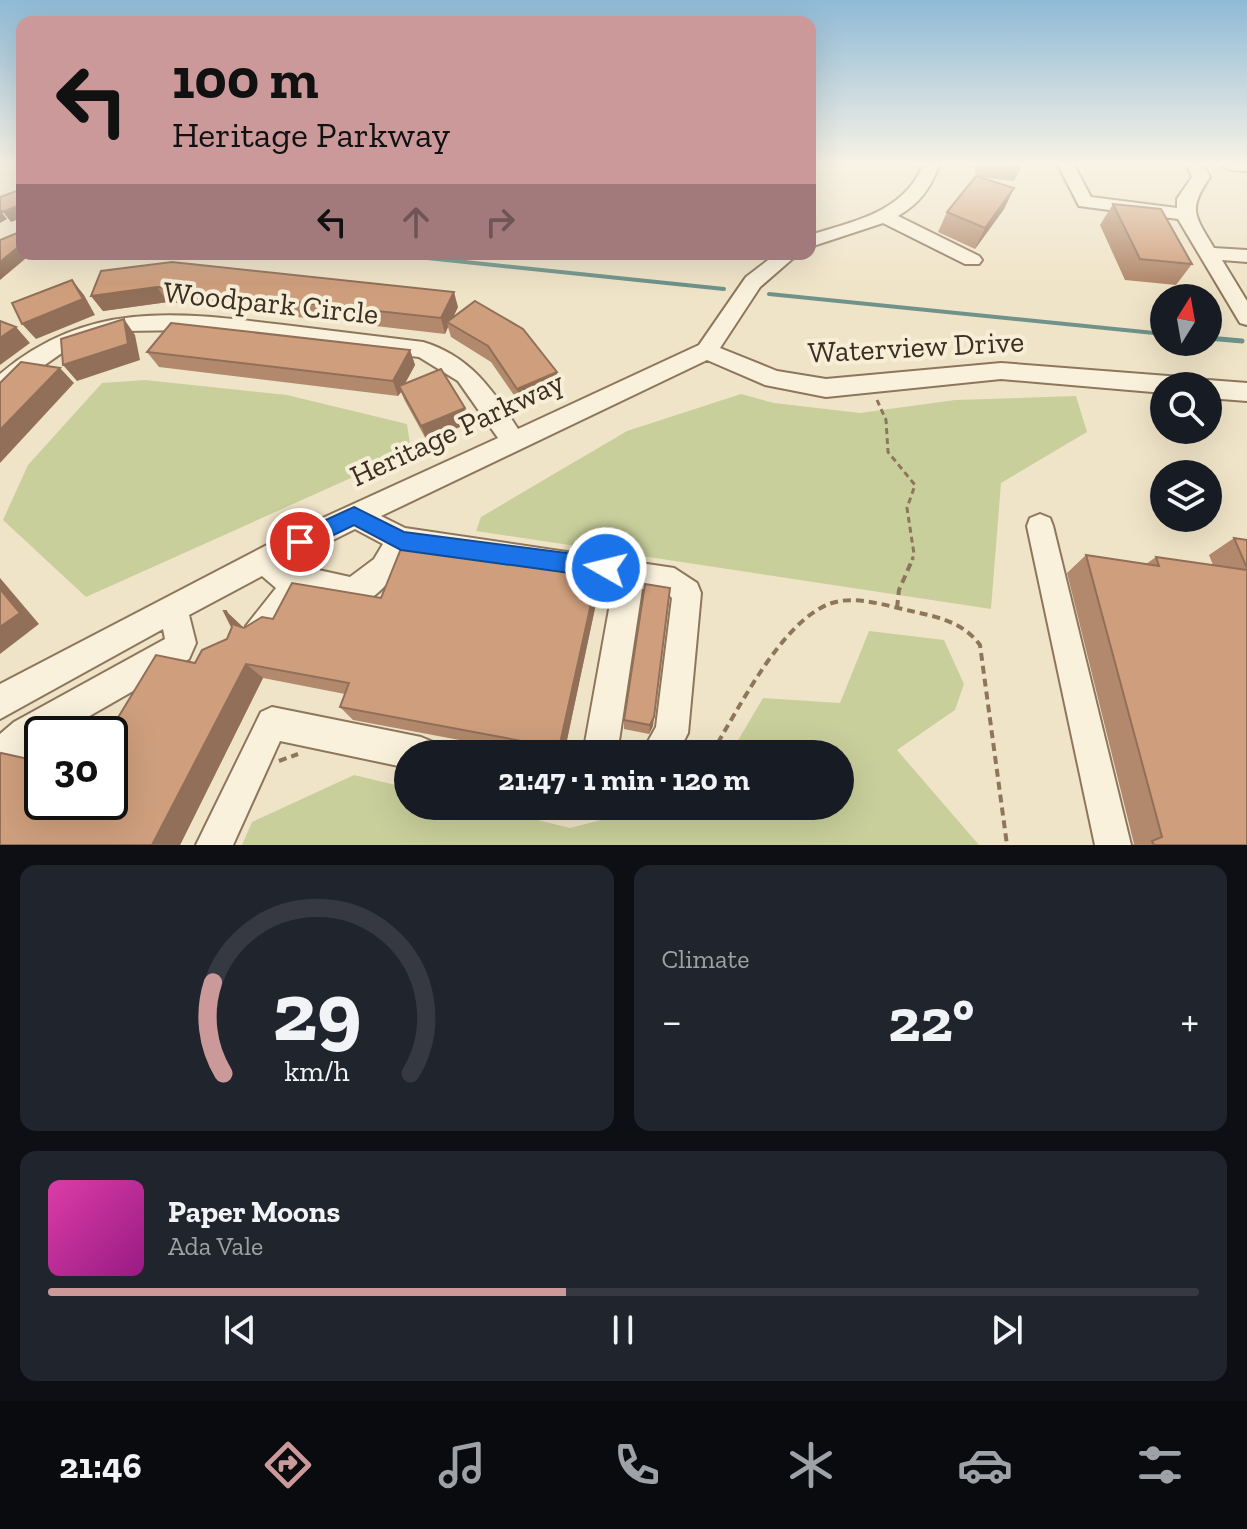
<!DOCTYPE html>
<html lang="en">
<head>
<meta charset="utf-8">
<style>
	:root { --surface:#171b24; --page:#20242c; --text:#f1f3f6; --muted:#9ea1a6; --line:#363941; --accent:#cc999b }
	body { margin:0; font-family:"Zilla Slab",serif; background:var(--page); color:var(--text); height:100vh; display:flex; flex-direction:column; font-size:30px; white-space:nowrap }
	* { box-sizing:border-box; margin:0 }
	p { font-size:26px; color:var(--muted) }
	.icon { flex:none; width:44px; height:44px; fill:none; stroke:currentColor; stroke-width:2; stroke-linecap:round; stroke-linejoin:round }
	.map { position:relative; height:845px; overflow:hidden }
	.sheet { display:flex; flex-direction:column; gap:20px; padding:20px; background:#0d0f14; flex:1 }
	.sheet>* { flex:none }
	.guide { position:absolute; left:16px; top:16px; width:800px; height:244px; border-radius:16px; box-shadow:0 8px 32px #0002; background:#cc999b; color:#111; overflow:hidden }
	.needle { width:52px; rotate:11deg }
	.controls { position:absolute; left:1150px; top:284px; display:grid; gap:16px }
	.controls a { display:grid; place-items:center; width:72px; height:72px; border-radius:50%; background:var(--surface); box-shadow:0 8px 32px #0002; font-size:40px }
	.speed { position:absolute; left:24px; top:716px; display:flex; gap:16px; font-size:40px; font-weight:700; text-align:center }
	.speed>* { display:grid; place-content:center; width:104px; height:104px; border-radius:50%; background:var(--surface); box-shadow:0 8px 32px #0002; line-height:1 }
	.speed .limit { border:4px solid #111; border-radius:12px; background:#fff; color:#111 }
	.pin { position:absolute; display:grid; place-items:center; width:68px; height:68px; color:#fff; margin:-34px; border:4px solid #fff; border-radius:50%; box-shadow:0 2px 8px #0007 }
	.me { position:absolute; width:88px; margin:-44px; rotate:278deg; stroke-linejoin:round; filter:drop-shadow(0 0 6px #0008) }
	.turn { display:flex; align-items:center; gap:28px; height:168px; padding:0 24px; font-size:36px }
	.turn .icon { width:104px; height:104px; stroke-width:2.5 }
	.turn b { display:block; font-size:56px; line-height:68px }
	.lanes { display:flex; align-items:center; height:76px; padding:0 24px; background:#0003; justify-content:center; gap:40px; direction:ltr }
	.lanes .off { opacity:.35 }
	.big { font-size:60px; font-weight:700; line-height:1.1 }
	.sheet .card { flex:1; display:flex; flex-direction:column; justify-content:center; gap:12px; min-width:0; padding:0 28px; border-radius:16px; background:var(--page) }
	.sheet .dial { align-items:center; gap:0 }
	.dial svg { height:208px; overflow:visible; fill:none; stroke:var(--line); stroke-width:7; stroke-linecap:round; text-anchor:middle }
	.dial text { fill:var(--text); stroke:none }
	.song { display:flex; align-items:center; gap:24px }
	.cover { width:96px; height:96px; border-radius:12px; background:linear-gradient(135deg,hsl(320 70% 55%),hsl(310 70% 35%)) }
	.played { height:8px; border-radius:4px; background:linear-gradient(90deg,var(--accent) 45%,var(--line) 45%) }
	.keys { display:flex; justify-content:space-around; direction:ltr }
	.heat { display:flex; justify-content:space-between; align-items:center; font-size:44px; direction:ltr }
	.sheet .tiles { flex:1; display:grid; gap:20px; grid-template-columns:1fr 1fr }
	.card:last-child { grid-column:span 2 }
	.trip { position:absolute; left:394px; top:740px; width:460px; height:80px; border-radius:40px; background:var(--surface); box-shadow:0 8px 32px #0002; font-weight:700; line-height:80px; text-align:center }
	.menu { display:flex; height:128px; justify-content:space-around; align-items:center; background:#090b0e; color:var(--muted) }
	.menu .icon { width:56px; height:56px }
	.menu .on { color:var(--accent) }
	.menu b { font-size:36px; color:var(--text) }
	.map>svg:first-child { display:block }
	.green { fill:#c9cf9b }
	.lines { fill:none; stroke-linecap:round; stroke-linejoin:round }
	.stream-far1 { stroke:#6f938a; stroke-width:4 }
	.stream { stroke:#6f938a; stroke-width:5 }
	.minor-casing { stroke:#8d765c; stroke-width:4 }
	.path-far2 { stroke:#8d765c; stroke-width:2; stroke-dasharray:5 3; stroke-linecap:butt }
	.path-far1 { stroke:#8d765c; stroke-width:3; stroke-dasharray:6 4; stroke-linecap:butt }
	.path { stroke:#8d765c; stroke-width:4; stroke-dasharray:8 5; stroke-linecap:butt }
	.minor { fill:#faf1dc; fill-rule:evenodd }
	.wall { fill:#b2896c }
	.shaded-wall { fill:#916f58 }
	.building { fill:#cf9f7d; stroke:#916f58; stroke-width:2 }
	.route { fill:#1a73e8; stroke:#114b97; stroke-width:2 }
	.labels { text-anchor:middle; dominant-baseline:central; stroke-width:8; stroke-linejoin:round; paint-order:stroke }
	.street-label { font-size:30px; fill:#3d2e20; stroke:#f7eed8 }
</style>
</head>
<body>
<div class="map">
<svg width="1247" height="845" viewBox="0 0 1247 845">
	<rect width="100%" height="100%" fill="#f0e4c8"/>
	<g class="green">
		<polygon points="145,380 287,395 407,424 411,451 86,597 3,520 28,465 102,383"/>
		<polygon points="741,394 774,403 860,413 955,400 1076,396 1087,432 1001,483 991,609 476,531 481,517 627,431"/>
		<polygon points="869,631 944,640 964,684 955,710 897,750 979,845 242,845 252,822 354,775 408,788 408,806 482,806 570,828 654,806 840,806 840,754 730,754 763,698 840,703"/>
	</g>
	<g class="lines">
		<g class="stream-far1">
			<polyline points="389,254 724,289"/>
			<polyline points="769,294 1164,334"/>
		</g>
		<polyline class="stream" points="1208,338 1242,341"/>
		<g class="minor-casing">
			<g id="minor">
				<path d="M923 165H939C931 188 919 204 898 216L979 256 982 260 979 264H965L883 223 810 247V235C855 221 904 212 923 165Z"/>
				<path d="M1058 165H1074L1091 197 1177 208V199L1192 177 1187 165H1203L1210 177C1187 210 1195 216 1214 248L1247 250V262L1222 260 1247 301V325L1240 323 1178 219 1079 206Z"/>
				<polygon points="1222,165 1247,165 1247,171 1230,170"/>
				<path d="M776 254H798L760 287 720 348 777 371 826 379 1001 363 1181 377 1189 380 1192 386H1164V393L1001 379 826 397 765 385 707 360 381 516 405 528 674 568 697 583 701 593 688 733 677 754H641L656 727 672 598 667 593 642 589 617 754H583L613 587 610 582 408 553C398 571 378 602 354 604 340 606 319 597 305 595L284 625 261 640 250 636 246 626 276 588 262 576 189 615 196 643 189 659 58 734H42V743L12 768 0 773V734L14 722 165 639 163 629 0 719V684L290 533 498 438 458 381 419 357 191 330 124 331 96 337 69 348 0 396V374C88 300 177 312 284 325 330 331 377 336 423 342 470 356 493 390 518 429L699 345 746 277ZM355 529 383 544 374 559 350 577 287 563Z"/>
				<polygon points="1208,380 1247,383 1247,401 1208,398 1208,386 1198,386"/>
				<polygon points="1040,514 1050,518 1053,526 1131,845 1095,845 1027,526 1030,518"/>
				<polygon points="272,707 421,737 433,742 438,754 408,754 408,768 280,741 233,845 196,845 261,712"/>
			</g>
		</g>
		<polyline class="path-far2" points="696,254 754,256"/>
		<polyline class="path-far1" points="877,400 886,420 888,452 915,485 907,508 914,554 912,560"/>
		<g class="path">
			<polyline points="897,608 899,590 913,558"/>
			<path d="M711 754C738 711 782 619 832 603 856 595 887 606 911 611 938 617 963 622 980 645L1007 845"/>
			<polyline points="279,761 298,754"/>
		</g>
		<use href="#minor" class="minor"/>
	</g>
	<g class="wall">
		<polygon points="974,165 1022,165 1014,181 980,177 1014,188 1004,209 975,249 938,232 947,212 976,176"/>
		<polygon points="1113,204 1192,264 1176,285 1125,280 1100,225"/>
		<polygon points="101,271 458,307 453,317 557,372 558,387 520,404 491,362 451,337 448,327 445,334 168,302 103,311 91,296"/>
		<polygon points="410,350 415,365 405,383 465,408 469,423 427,441 405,401 401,392 398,396 159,367 147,352"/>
		<polygon points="1234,538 1247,540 1247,845 1132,845 1134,844 1067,573 1086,555 1146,564 1156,557 1213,565 1209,555"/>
		<polygon points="598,594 564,754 534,754 353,720 340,707 345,694 263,678 180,845 0,845 42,802 195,663 244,628 273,619 381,598"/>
		<polygon points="624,720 653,726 649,734 624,729"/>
	</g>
	<g class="shaded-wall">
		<polygon points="1014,188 1004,209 975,249 985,228"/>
		<polygon points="22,204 22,218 11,222 3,212"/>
		<polygon points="0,210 7,219 0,223"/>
		<polygon points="22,244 22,254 31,254 0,280 0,262"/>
		<polygon points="72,280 84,295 95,315 36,339 22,324"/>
		<polygon points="157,287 168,302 103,311 91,296"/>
		<polygon points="454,292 458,307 450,324 447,322 448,327 445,334 441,318"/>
		<polygon points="124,319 135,335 140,360 77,381 63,365"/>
		<polygon points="16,327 30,343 0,365 0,338"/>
		<polygon points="410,350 415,365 401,391 399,386 401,392 398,396 393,381"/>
		<polygon points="60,368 74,383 0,463 0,430"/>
		<polygon points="557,372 558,387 520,404 517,389"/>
		<polygon points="465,408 469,423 427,441 421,426"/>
		<polygon points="597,577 598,594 564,754 561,754 559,748"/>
		<polygon points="0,578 39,624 0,654"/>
		<polygon points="670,588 653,726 649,734 650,725"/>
		<polygon points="226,611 243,627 249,639 232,624"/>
		<polygon points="246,664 263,678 180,845 152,845"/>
	</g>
	<g class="building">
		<polygon points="976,176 1014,188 985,228 947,212"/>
		<polygon points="22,189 22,204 3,212 0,210 0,197"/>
		<polygon points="1113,204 1161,209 1192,264 1140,259"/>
		<polygon points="22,231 22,244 0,262 0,240"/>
		<polygon points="172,262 454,292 441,318 157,287 91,296 101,271"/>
		<polygon points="72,280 83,299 22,324 12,303"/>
		<polygon points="475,301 523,329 557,372 517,389 488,346 447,322"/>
		<polygon points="124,319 128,344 63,365 61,339"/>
		<polygon points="0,321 16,327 0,338"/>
		<polygon points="171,323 410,350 393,381 147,352"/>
		<polygon points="21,362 60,368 0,430 0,383"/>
		<polygon points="441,369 465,408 421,426 399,386"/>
		<polygon points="1234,538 1247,540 1247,568"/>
		<polygon points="402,546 597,577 559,748 340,707 349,683 246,664 152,845 0,845 0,755 1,753 42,762 42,802 110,802 110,734 108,734 156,655 195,663 202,650 227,639 232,627 224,611 226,611 232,624 244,628 262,617 273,619 292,583 381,598"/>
		<polygon points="1086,555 1159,566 1156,557 1247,570 1247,845 1154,845 1152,841 1162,837"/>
		<polygon points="645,584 670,588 654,717 650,725 624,720"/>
		<polygon points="0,589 20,613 0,627"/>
	</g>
	<linearGradient id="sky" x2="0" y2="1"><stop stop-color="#8fbad6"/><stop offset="0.58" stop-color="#f8f3e6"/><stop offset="1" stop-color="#f8f3e6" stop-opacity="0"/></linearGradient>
	<rect width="1247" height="283" fill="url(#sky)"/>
	<polygon class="route" points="354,507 404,532 606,558 614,561 617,568 614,575 606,578 401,550 354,525 307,548 293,548 290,542 293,535"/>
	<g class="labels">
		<g class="street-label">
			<text transform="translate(271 303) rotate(6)">Woodpark Circle</text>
			<text transform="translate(916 347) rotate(-3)">Waterview Drive</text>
			<text transform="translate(457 429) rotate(-25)">Heritage Parkway</text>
		</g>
	</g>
</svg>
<div class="controls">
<a><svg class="needle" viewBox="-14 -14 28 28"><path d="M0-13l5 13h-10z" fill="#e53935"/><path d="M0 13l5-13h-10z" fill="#9ea1a6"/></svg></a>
<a><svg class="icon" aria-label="search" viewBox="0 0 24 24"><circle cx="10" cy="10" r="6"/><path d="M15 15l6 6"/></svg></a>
<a><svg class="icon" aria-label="layers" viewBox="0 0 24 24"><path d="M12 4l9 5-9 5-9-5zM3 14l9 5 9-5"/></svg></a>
</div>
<div class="speed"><div class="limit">30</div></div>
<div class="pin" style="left:300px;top:542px;background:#d93025"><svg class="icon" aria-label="arrive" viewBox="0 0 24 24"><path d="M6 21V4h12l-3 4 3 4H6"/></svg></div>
<svg class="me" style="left:606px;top:568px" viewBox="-20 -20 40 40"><circle r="17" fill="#1a73e8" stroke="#fff" stroke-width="3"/><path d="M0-11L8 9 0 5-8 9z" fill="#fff"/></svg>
<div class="trip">21:47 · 1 min · 120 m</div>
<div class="guide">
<div class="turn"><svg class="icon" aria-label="left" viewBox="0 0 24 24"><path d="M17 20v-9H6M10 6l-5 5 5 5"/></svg><div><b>100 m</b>Heritage Parkway</div></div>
<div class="lanes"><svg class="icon" aria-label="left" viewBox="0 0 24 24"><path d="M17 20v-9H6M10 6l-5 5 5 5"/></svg><svg class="icon off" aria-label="ahead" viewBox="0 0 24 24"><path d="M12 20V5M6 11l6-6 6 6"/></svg><svg class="icon off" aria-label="right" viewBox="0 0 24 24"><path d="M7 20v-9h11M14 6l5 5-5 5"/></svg></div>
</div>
</div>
<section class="sheet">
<div class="tiles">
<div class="card dial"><svg viewBox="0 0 100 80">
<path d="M14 69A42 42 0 1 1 86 69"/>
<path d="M14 69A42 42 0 0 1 10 34" stroke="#cc999b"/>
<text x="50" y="56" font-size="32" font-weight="700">29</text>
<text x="50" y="72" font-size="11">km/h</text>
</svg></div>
<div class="card"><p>Climate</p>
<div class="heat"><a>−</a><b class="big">22°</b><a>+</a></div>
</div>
<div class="card">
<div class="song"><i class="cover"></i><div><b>Paper Moons</b><p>Ada Vale</p></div></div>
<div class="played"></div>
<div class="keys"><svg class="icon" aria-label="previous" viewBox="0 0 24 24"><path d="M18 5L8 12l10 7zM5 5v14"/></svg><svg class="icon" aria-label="pause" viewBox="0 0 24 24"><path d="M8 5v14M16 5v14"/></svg><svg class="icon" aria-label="next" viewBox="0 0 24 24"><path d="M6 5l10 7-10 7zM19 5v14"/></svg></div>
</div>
</div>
</section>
<nav class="menu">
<b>21:46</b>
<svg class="icon on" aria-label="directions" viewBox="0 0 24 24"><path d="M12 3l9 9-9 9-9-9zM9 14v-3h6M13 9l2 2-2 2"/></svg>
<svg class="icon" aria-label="music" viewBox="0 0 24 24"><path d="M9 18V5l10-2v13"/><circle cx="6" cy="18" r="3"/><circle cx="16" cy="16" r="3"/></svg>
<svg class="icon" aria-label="phone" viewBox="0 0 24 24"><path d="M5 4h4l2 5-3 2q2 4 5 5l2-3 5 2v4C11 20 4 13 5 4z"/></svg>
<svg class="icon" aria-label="climate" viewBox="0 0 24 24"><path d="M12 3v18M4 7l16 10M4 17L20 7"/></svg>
<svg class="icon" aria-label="car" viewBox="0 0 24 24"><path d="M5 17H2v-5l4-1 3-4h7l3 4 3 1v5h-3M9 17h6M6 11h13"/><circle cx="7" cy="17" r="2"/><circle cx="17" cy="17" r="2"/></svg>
<svg class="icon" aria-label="filters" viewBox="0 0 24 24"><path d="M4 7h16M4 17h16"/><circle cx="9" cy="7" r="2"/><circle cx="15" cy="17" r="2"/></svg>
</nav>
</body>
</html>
